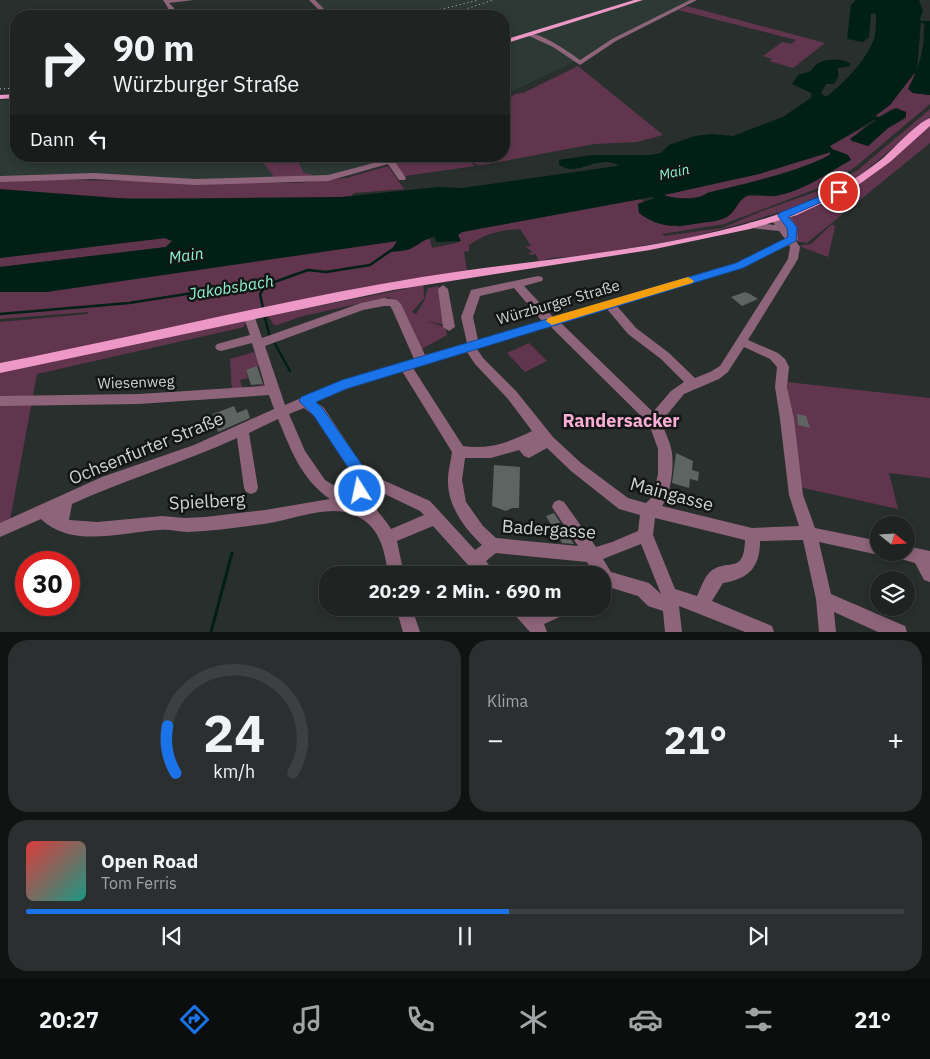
<!DOCTYPE html>
<html lang="de">
<head>
<meta charset="utf-8">
<style>
	:root { --surface:#1f2322; --page:#2c2f2f; --text:#f1f3f6; --muted:#a1a4a5; --line:#3c4040; --accent:#1a73e8 }
	body { margin:0; font-family:"IBM Plex Sans",sans-serif; background:var(--page); color:var(--text); height:100vh; display:flex; flex-direction:column; font-size:19px; white-space:nowrap }
	* { box-sizing:border-box; margin:0 }
	p { font-size:16px; color:var(--muted) }
	.icon { flex:none; width:28px; height:28px; fill:none; stroke:currentColor; stroke-width:2; stroke-linecap:round; stroke-linejoin:round }
	.map { position:relative; height:632px; overflow:hidden }
	.side { display:flex; flex-direction:column; gap:8px; padding:8px; background:#111313; flex:1 }
	.side>* { flex:none }
	.hud { position:absolute; left:10px; top:10px; width:500px; height:152px; border-radius:20px; box-shadow:0 2px 8px #0003,0 0 0 1px var(--line); background:#1f2322; color:var(--text); overflow:hidden }
	.needle { width:32px; rotate:108deg }
	.tools { position:absolute; left:870px; top:516px; display:grid; gap:10px }
	.tools a { display:grid; place-items:center; width:45px; height:45px; border-radius:50%; background:var(--surface); box-shadow:0 2px 8px #0003,0 0 0 1px var(--line); font-size:25px }
	.speed { position:absolute; left:15px; top:551px; display:flex; gap:10px; font-size:25px; font-weight:700; text-align:center }
	.speed>* { display:grid; place-content:center; width:65px; height:65px; border-radius:50%; background:var(--surface); box-shadow:0 2px 8px #0003,0 0 0 1px var(--line); line-height:1 }
	.speed .limit { border:8px solid #d22; background:#fff; color:#111 }
	.pin { position:absolute; display:grid; place-items:center; width:42px; height:42px; color:#fff; margin:-21px; border:2px solid #fff; border-radius:50%; box-shadow:0 1px 5px #0007 }
	.me { position:absolute; width:55px; margin:-28px; rotate:350deg; stroke-linejoin:round; filter:drop-shadow(0 0 4px #0008) }
	.turn { display:flex; align-items:center; gap:18px; height:105px; padding:0 20px; font-size:22px }
	.turn .icon { width:65px; height:65px; stroke-width:2.5 }
	.turn b { display:block; font-size:35px; line-height:42px }
	.then { display:flex; align-items:center; height:48px; padding:0 20px; background:#0003; gap:10px; font-size:19px }
	.big { font-size:38px; font-weight:700; line-height:1.1 }
	.side .widget { flex:1; display:flex; flex-direction:column; justify-content:center; gap:8px; min-width:0; padding:0 18px; border-radius:20px; background:var(--page) }
	.side .dial { align-items:center; gap:0 }
	.dial svg { height:130px; overflow:visible; fill:none; stroke:var(--line); stroke-width:7; stroke-linecap:round; text-anchor:middle }
	.dial text { fill:var(--text); stroke:none }
	.song { display:flex; align-items:center; gap:15px }
	.cover { width:60px; height:60px; border-radius:8px; background:linear-gradient(135deg,hsl(0 70% 55%),hsl(170 70% 35%)) }
	.played { height:5px; border-radius:2px; background:linear-gradient(90deg,var(--accent) 55%,var(--line) 55%) }
	.keys { display:flex; justify-content:space-around; direction:ltr }
	.heat { display:flex; justify-content:space-between; align-items:center; font-size:28px; direction:ltr }
	.side .tiles { flex:1; display:grid; gap:8px; grid-template-columns:1fr 1fr }
	.widget:last-child { grid-column:span 2 }
	.trip { position:absolute; left:319px; top:566px; width:292px; height:50px; border-radius:20px; background:var(--surface); box-shadow:0 2px 8px #0003,0 0 0 1px var(--line); font-weight:700; line-height:50px; text-align:center }
	.menu { display:flex; height:80px; justify-content:space-around; align-items:center; background:#0c0e0e; color:var(--muted) }
	.menu .icon { width:35px; height:35px }
	.menu .on { color:var(--accent) }
	.menu b { font-size:22px; color:var(--text) }
	.map>svg:first-child { display:block }
	.built { fill:#2c3934 }
	.green { fill:#62354e }
	.water { fill:#001f15; fill-rule:evenodd }
	.lines { fill:none; stroke-linecap:round; stroke-linejoin:round }
	.stream-far1 { stroke:#001f15; stroke-width:2.5 }
	.stream { stroke:#001f15; stroke-width:3 }
	.building { fill:#5e6462 }
	.minor { fill:#8d6479; fill-rule:evenodd }
	.major { fill:#ed98c6; fill-rule:evenodd }
	.rail { stroke:#b7bbba; stroke-width:1; stroke-dasharray:1 3; stroke-linecap:butt }
	.route { fill:#1a73e8; stroke:#114b97 }
	.slow { fill:#f59e0b }
	.labels { text-anchor:middle; dominant-baseline:central; stroke-width:5; stroke-linejoin:round; paint-order:stroke }
	.far-water-label { font-size:14px; font-style:italic; fill:#8df1cf; stroke:#141615 }
	.street-label { font-size:15px; fill:#d0d4d3; stroke:#141615 }
	.water-label { font-size:16px; font-style:italic; fill:#8df1cf; stroke:#141615 }
	.quarter-label { font-size:18px; font-weight:bold; fill:#f9aed6; stroke:#141615 }
	.near-street-label { font-size:18px; fill:#d0d4d3; stroke:#141615 }
</style>
</head>
<body>
<div class="map">
<svg width="930" height="632" viewBox="0 0 930 632">
	<rect width="100%" height="100%" fill="#292f2d"/>
	<g class="built">
		<polygon points="312,0 694,0 627,32 578,60 504,95 504,16 328,16"/>
		<polygon points="16,99 16,156 401,156 327,176 196,179 96,174 0,177 0,100"/>
	</g>
	<g class="green">
		<polygon points="687,6 825,43 793,68 769,61 772,59 763,56 782,42 791,44 796,40 678,10"/>
		<polygon points="578,66 663,135 637,142 594,144 483,165 477,165 465,156 504,156 504,103 515,94 523,93"/>
		<path d="M912 74H916L909 89 913 93 930 95V104L854 168 816 189 724 224 662 234 664 236 722 228 762 211 818 191 858 170 930 109V117L857 178 795 207 748 222 688 238 582 256 551 258 539 262 536 254 530 255 529 253 533 252 525 247 531 246 520 229C501 230 486 233 469 245V251L464 252 467 270 460 271 461 273 423 277 424 298 412 312 416 314 424 301 428 288 439 286 446 325 426 321 445 327 447 335 420 350 389 297 303 316 277 325H274L268 316 405 289 403 280 0 365V322L87 314 88 312 0 319V292H46L397 241 398 242 390 252 410 249 421 240 430 239 432 248 460 242 458 235 462 232 640 199 644 201 638 204 679 227 727 217 736 204 747 196H775L817 180 848 155 832 149 830 146 866 126 851 139 868 146 888 128 906 118 892 109 879 117 875 116 890 105Z"/>
		<polygon points="930,123 930,143 807,243 796,241 787,217 845,192"/>
		<path d="M832 152C820 167 729 187 707 193 700 200 672 199 663 195L759 174Z"/>
		<polygon points="264,156 295,156 304,173 312,174 309,177 275,178 260,158"/>
		<polygon points="411,156 462,156 475,166 405,176 394,162"/>
		<polygon points="388,166 404,189 354,193 347,201 30,197 0,192 0,179 298,183 346,178"/>
		<polygon points="831,225 834,225 835,227 828,257 799,246 811,244"/>
		<polygon points="165,238 172,241 166,247 0,267 0,258"/>
		<polygon points="246,321 244,327 37,374 10,520 0,524 0,372"/>
		<polygon points="529,343 547,361 525,372 507,353"/>
		<polygon points="254,352 260,365 246,370 248,378 240,380 242,387 252,388 267,383 267,385 253,390 232,392 230,359"/>
		<polygon points="787,382 930,398 930,478 889,473 898,509 799,487"/>
	</g>
	<path class="water" d="M856 0H919L923 11 920 18 921 21H930V95L913 93 908 89C919 67 925 50 924 24L921 22 917 70 890 105 875 116 879 117 896 108 906 112V117L888 128 868 146 852 141 850 139 876 120H874L830 146 832 149 848 155 851 160C828 173 802 192 775 196 766 197 756 193 748 195 738 199 736 212 727 217 720 221 709 222 701 223 678 227 659 229 639 213L638 204 655 198 652 197 462 232 458 235 461 241 436 242 435 237C425 238 420 244 410 249 405 251 396 251 390 252L397 241 46 292H0V267L166 247 172 241 165 238 0 258V189L130 199 341 197 438 187 462 188 617 166 618 165C603 156 583 170 571 169 567 169 563 167 559 165V160L592 155H650L661 153 669 145 695 136 712 134 733 136 783 117 812 97 811 93 792 84 798 75 811 71C817 58 838 57 850 63V66L838 68V77L834 84H826L821 93 826 97C845 82 865 62 874 39 876 32 876 22 876 15L874 13 871 14 869 37 863 42 847 39 851 5ZM830 152V155C793 174 748 183 707 193 699 201 674 199 664 195L759 174Z"/>
	<g class="lines">
		<g class="stream-far1">
			<polyline points="263,308 260,294 266,286"/>
			<polyline points="0,314 129,303 231,287 266,285 308,270 326,272 370,265 393,249"/>
			<polyline points="264,314 270,337"/>
			<polyline points="274,342 290,371"/>
		</g>
		<polyline class="stream" points="211,632 232,553"/>
	</g>
	<g class="building">
		<polygon points="745,292 750,294 758,299 742,306 731,297"/>
		<polygon points="257,366 263,384 251,385 246,370"/>
		<polygon points="234,406 237,413 247,409 250,418 218,432 213,414"/>
		<polygon points="797,414 806,416 810,428 798,425"/>
		<polygon points="676,453 693,461 692,470 699,472 698,481 690,479 689,488 672,483"/>
		<polygon points="494,465 520,467 519,508 512,508 506,511 492,506"/>
		<polygon points="554,513 574,544 562,543 546,516"/>
	</g>
	<g class="lines">
		<g class="minor">
			<polygon points="163,0 194,0 169,3 174,8 175,16 169,16 168,8"/>
			<polygon points="309,0 315,0 331,16 325,16"/>
			<path d="M690 0H697L616 41 580 65 553 47 527 35C537 29 570 53 580 60L612 39Z"/>
			<polygon points="383,156 391,156 406,178 405,180 399,180 388,164 328,181 196,185 94,179 0,182 0,176 94,173 196,179 328,175 385,160"/>
			<path d="M783 213C794 218 797 228 798 239L796 241 800 247 798 259 748 340 778 353 785 359 789 367 787 387 794 419 803 495 815 528 879 541V552H885L879 555 819 542 831 594 905 626 907 632H878L834 612 836 632H819L816 599 803 540H801L760 541C760 568 748 579 723 583L712 601 772 626 774 632H745L679 606 682 632H665L663 611 648 606 638 596 602 585V575H595L587 562 496 553 486 561 496 575H477L433 526 397 541 404 575H388C385 549 379 524 352 514 327 505 295 519 270 523 243 527 214 531 187 532 178 532 169 529 160 530 122 532 72 549 41 519L0 537V523L102 477 194 445 274 409 269 395 139 404 0 406V396L139 394 265 386 252 343 221 351 217 350 215 347 217 344 250 335 245 321 247 318H255L262 338 361 303 384 298 397 300 401 304 425 355 467 343 461 317 471 290 538 276 542 277 543 279 542 281 524 286 553 317 736 263 785 239 779 231 751 228 746 225 751 222 775 225 770 218ZM789 245 790 247 788 259 720 366 710 372 695 378 669 353 636 328 617 306 744 267ZM514 288 542 321 478 340 473 317 480 296ZM384 306H390L392 309 414 359 338 382 285 405 265 346 363 310ZM607 309 628 334 661 359 684 382 671 391 653 412 561 323ZM550 326 649 424 658 449V474L653 496 646 503 628 498 581 463 553 437 516 391 483 358 477 349ZM744 347 770 359 777 367 775 387 780 419 789 495 799 526 752 528 662 506C671 495 675 462 671 448 669 439 664 430 661 422L684 394 719 379 728 372ZM467 352 475 364 508 399 532 431C510 442 488 450 463 446L413 368ZM402 371 452 452C451 461 448 470 448 479 447 505 464 528 482 545L475 550 430 501 367 473 324 408 316 402 346 389ZM304 408 314 416 355 478 353 491 358 503 347 499 340 489 325 480 305 451 289 414ZM278 419C291 450 301 479 330 499L265 510 205 517 185 518 162 516 97 522 69 520 72 504C126 479 183 463 237 438L244 488 246 492 251 494 256 492 258 488 249 433ZM547 448 571 471 619 509 640 515 638 531 612 542 596 547 564 502 559 500 554 502 552 507 578 546 496 538 483 526 466 502 462 480 465 458H491L519 450 524 456 529 458ZM368 486 420 511 424 515 391 529C384 516 366 503 368 486ZM655 518 745 540C744 575 729 558 711 571 704 577 701 588 697 596L675 589 653 535ZM641 544 661 594 649 583 611 572 603 559Z"/>
			<polygon points="443,285 448,289 455,327 449,331 443,327 438,289"/>
			<polygon points="906,546 930,551 930,582 924,580 915,563 894,557 891,552 906,552"/>
			<polygon points="396,608 412,608 420,632 403,632"/>
			<polygon points="512,608 531,608 535,611 543,608 568,608 566,614 544,624 547,632 530,632 514,614"/>
		</g>
		<g class="major">
			<polygon points="634,0 643,0 504,44 504,40"/>
			<polygon points="16,94 16,98 0,99 0,95"/>
			<path d="M930 118V126L890 162 854 188 797 215 750 229 650 250 393 290 0 373V363C141 336 281 300 422 277 542 258 673 251 788 211 822 199 853 182 882 159 896 147 914 125 930 118Z"/>
		</g>
		<g class="rail">
			<polyline points="413,16 479,0"/>
			<polyline points="445,16 493,0"/>
			<polyline points="0,89 16,88"/>
		</g>
	</g>
	<polygon class="route" points="836,190 844,192 788,217 797,227 796,241 743,268 346,389 316,402 323,409 367,472 369,477 365,495 360,497 355,495 353,491 355,478 314,416 299,401 301,397 342,380 736,263 788,237 787,228 778,216 779,213"/>
	<polygon class="slow" points="688,277 694,281 692,283 552,325 546,321 548,318"/>
	<g class="labels">
		<g class="far-water-label">
			<text transform="translate(674 172) rotate(-13)">Main</text>
		</g>
		<g class="street-label">
			<text transform="translate(558 302) rotate(-16)">Würzburger Straße</text>
			<text transform="translate(136 382) rotate(-2)">Wiesenweg</text>
		</g>
		<g class="water-label">
			<text transform="translate(186 255) rotate(-8)">Main</text>
			<text transform="translate(231 287) rotate(-9)">Jakobsbach</text>
		</g>
		<g class="quarter-label">
			<text x="621" y="420">Randersacker</text>
		</g>
		<g class="near-street-label">
			<text transform="translate(146 448) rotate(-22)">Ochsenfurter Straße</text>
			<text transform="translate(672 494) rotate(15)">Maingasse</text>
			<text transform="translate(207 501) rotate(-3)">Spielberg</text>
			<text transform="translate(549 529) rotate(4)">Badergasse</text>
		</g>
	</g>
</svg>
<div class="tools">
<a><svg class="needle" viewBox="-14 -14 28 28"><path d="M0-13l5 13h-10z" fill="#e53935"/><path d="M0 13l5-13h-10z" fill="#a1a4a5"/></svg></a>
<a><svg class="icon" aria-label="layers" viewBox="0 0 24 24"><path d="M12 4l9 5-9 5-9-5zM3 14l9 5 9-5"/></svg></a>
</div>
<div class="speed"><div class="limit">30</div></div>
<div class="pin" style="left:839px;top:192px;background:#d93025"><svg class="icon" aria-label="arrive" viewBox="0 0 24 24"><path d="M6 21V4h12l-3 4 3 4H6"/></svg></div>
<svg class="me" style="left:360px;top:491px" viewBox="-20 -20 40 40"><circle r="17" fill="#1a73e8" stroke="#fff" stroke-width="3"/><path d="M0-11L8 9 0 5-8 9z" fill="#fff"/></svg>
<div class="trip">20:29 · 2 Min. · 690 m</div>
<div class="hud">
<div class="turn"><svg class="icon" aria-label="right" viewBox="0 0 24 24"><path d="M7 20v-9h11M14 6l5 5-5 5"/></svg><div><b>90 m</b>Würzburger Straße</div></div>
<div class="then">Dann<svg class="icon" aria-label="left" viewBox="0 0 24 24"><path d="M17 20v-9H6M10 6l-5 5 5 5"/></svg></div>
</div>
</div>
<section class="side">
<div class="tiles">
<div class="widget dial"><svg viewBox="0 0 100 80">
<path d="M14 69A42 42 0 1 1 86 69"/>
<path d="M14 69A42 42 0 0 1 9 40" stroke="#1a73e8"/>
<text x="50" y="56" font-size="32" font-weight="700">24</text>
<text x="50" y="72" font-size="11">km/h</text>
</svg></div>
<div class="widget"><p>Klima</p>
<div class="heat"><a>−</a><b class="big">21°</b><a>+</a></div>
</div>
<div class="widget">
<div class="song"><i class="cover"></i><div><b>Open Road</b><p>Tom Ferris</p></div></div>
<div class="played"></div>
<div class="keys"><svg class="icon" aria-label="previous" viewBox="0 0 24 24"><path d="M18 5L8 12l10 7zM5 5v14"/></svg><svg class="icon" aria-label="pause" viewBox="0 0 24 24"><path d="M8 5v14M16 5v14"/></svg><svg class="icon" aria-label="next" viewBox="0 0 24 24"><path d="M6 5l10 7-10 7zM19 5v14"/></svg></div>
</div>
</div>
</section>
<nav class="menu">
<b>20:27</b>
<svg class="icon on" aria-label="directions" viewBox="0 0 24 24"><path d="M12 3l9 9-9 9-9-9zM9 14v-3h6M13 9l2 2-2 2"/></svg>
<svg class="icon" aria-label="music" viewBox="0 0 24 24"><path d="M9 18V5l10-2v13"/><circle cx="6" cy="18" r="3"/><circle cx="16" cy="16" r="3"/></svg>
<svg class="icon" aria-label="phone" viewBox="0 0 24 24"><path d="M5 4h4l2 5-3 2q2 4 5 5l2-3 5 2v4C11 20 4 13 5 4z"/></svg>
<svg class="icon" aria-label="climate" viewBox="0 0 24 24"><path d="M12 3v18M4 7l16 10M4 17L20 7"/></svg>
<svg class="icon" aria-label="car" viewBox="0 0 24 24"><path d="M5 17H2v-5l4-1 3-4h7l3 4 3 1v5h-3M9 17h6M6 11h13"/><circle cx="7" cy="17" r="2"/><circle cx="17" cy="17" r="2"/></svg>
<svg class="icon" aria-label="filters" viewBox="0 0 24 24"><path d="M4 7h16M4 17h16"/><circle cx="9" cy="7" r="2"/><circle cx="15" cy="17" r="2"/></svg>
<b>21°</b>
</nav>
</body>
</html>
